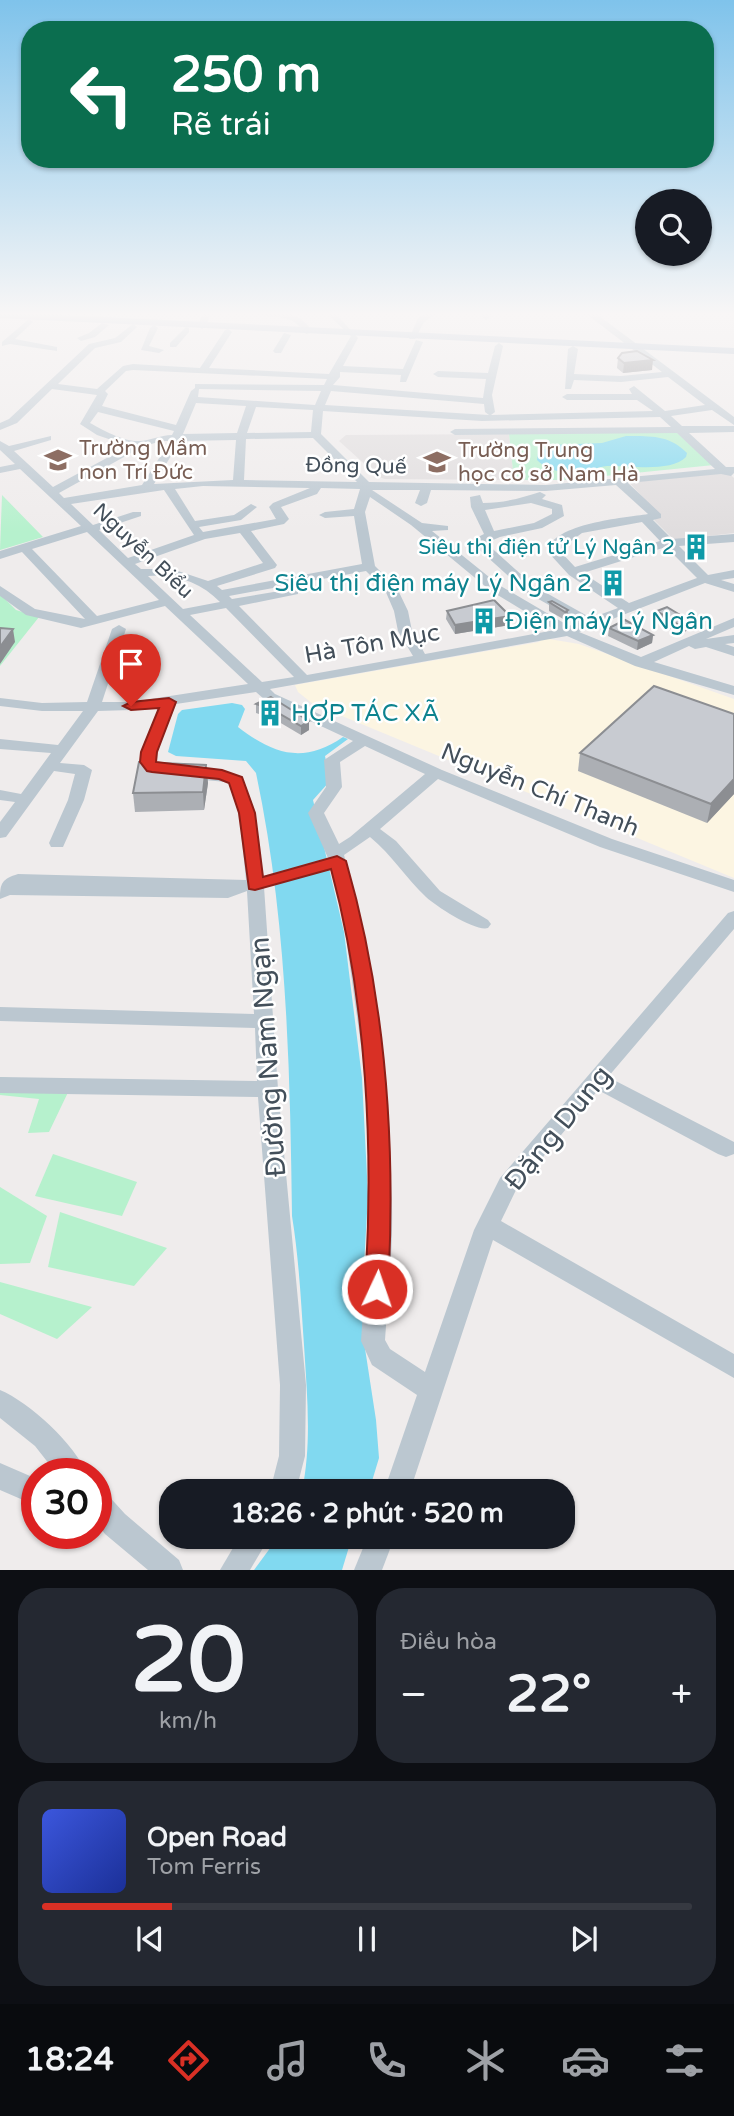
<!DOCTYPE html>
<html lang="vi">
<head>
<meta charset="utf-8">
<style>
	:root { --surface:#171b24; --page:#242831; --text:#f1f3f6; --muted:#9ea1a6; --line:#363941; --accent:#d93025 }
	body { margin:0; font-family:"Varela Round",sans-serif; background:var(--page); color:var(--text); height:100vh; display:flex; flex-direction:column; font-size:26px; white-space:nowrap }
	* { box-sizing:border-box; margin:0 }
	p { font-size:23px; color:var(--muted) }
	.icon { flex:none; width:38px; height:38px; fill:none; stroke:currentColor; stroke-width:2; stroke-linecap:round; stroke-linejoin:round }
	.map { position:relative; height:1570px; overflow:hidden }
	.details { display:flex; flex-direction:column; gap:18px; padding:18px; background:#0d0f14; flex:1 }
	.details>* { flex:none }
	.guide { position:absolute; left:21px; top:21px; width:693px; height:147px; border-radius:28px; box-shadow:0 2px 5px #0004; background:#0b6e4f; color:#fff; overflow:hidden }
	.controls { position:absolute; left:635px; top:189px; display:grid; gap:14px }
	.controls a { display:grid; place-items:center; width:77px; height:77px; border-radius:50%; background:var(--surface); box-shadow:0 2px 5px #0004; font-size:35px }
	.speed { position:absolute; left:21px; top:1458px; display:flex; gap:14px; font-size:35px; font-weight:700; text-align:center }
	.speed>* { display:grid; place-content:center; width:91px; height:91px; border-radius:50%; background:var(--surface); box-shadow:0 2px 5px #0004; line-height:1 }
	.speed .limit { border:10px solid #d22; background:#fff; color:#111 }
	.pin { position:absolute; display:grid; place-items:center; width:60px; height:60px; color:#fff; margin:-72px -30px; border-radius:50% 50% 50% 0; rotate:-45deg; box-shadow:0 0 7px #0007 }
	.pin .icon { rotate:45deg }
	.me { position:absolute; width:77px; margin:-38px; rotate:3deg; stroke-linejoin:round; filter:drop-shadow(0 0 5px #0008) }
	.turn { display:flex; align-items:center; gap:24px; height:147px; padding:0 35px; font-size:32px }
	.turn .icon { width:91px; height:91px; stroke-width:2.5 }
	.turn b { display:block; font-size:49px; line-height:60px }
	.big { font-size:52px; font-weight:700; line-height:1.1 }
	.details .card { flex:1; display:flex; flex-direction:column; justify-content:center; gap:10px; min-width:0; padding:0 24px; border-radius:28px; background:var(--page) }
	.details .dial { align-items:center; gap:0 }
	.dial b { font-size:91px; line-height:1 }
	.song { display:flex; align-items:center; gap:21px }
	.cover { width:84px; height:84px; border-radius:10px; background:linear-gradient(135deg,hsl(230 70% 55%),hsl(230 70% 35%)) }
	.played { height:7px; border-radius:4px; background:linear-gradient(90deg,var(--accent) 20%,var(--line) 20%) }
	.keys { display:flex; justify-content:space-around; direction:ltr }
	.heat { display:flex; justify-content:space-between; align-items:center; font-size:38px; direction:ltr }
	.details .tiles { flex:1; display:grid; gap:18px; grid-template-columns:1fr 1fr }
	.card:last-child { grid-column:span 2 }
	.trip { position:absolute; left:159px; top:1479px; width:416px; height:70px; border-radius:28px; background:var(--surface); box-shadow:0 2px 5px #0004; font-weight:700; line-height:70px; text-align:center }
	.dock { display:flex; height:112px; justify-content:space-around; align-items:center; background:#090b0e; color:var(--muted) }
	.dock .icon { width:49px; height:49px }
	.dock .on { color:var(--accent) }
	.dock b { font-size:32px; color:var(--text) }
	.map>svg:first-child { display:block }
	.commercial { fill:#fcf5e2 }
	.education { fill:#e0ddde }
	.green { fill:#b6f1cd }
	.water { fill:#81d9f0 }
	.lines { fill:none; stroke-linecap:round; stroke-linejoin:round }
	.minor { fill:#bbc7d0; fill-rule:evenodd }
	.major { fill:#aabbcd; fill-rule:evenodd }
	.wall { fill:#acafb4 }
	.shaded-wall { fill:#8c8e92 }
	.building { fill:#c8cbd1; stroke:#8c8e92; stroke-width:2 }
	.route { fill:#d93025; stroke:#8d1f18; stroke-width:2 }
	.labels { text-anchor:middle; dominant-baseline:central; stroke-width:5; stroke-linejoin:round; paint-order:stroke }
	.far-education-label { font-size:21px; fill:#785e54; stroke:#fff; text-anchor:start }
	.far-street-label { font-size:21px; fill:#434f5a; stroke:#fff }
	.far-culture-label { font-size:21px; fill:#0d838f; stroke:#fff; text-anchor:end }
	.culture-label { font-size:24px; fill:#0d838f; stroke:#fff; text-anchor:start }
	.street-label { font-size:24px; fill:#434f5a; stroke:#fff }
	.near-street-label { font-size:28px; fill:#434f5a; stroke:#fff }
</style>
</head>
<body>
<div class="map">
<svg width="734" height="1570" viewBox="0 0 734 1570">
	<rect width="100%" height="100%" fill="#efecec"/>
	<polygon class="commercial" points="543,638 579,644 734,699 734,878 313,704 298,692 295,685 539,642"/>
	<g class="education">
		<polygon points="509,434 514,480 385,479 379,477 339,441 346,435"/>
		<polygon points="725,470 734,478 734,533 674,540 654,520 660,516 627,480"/>
	</g>
	<g class="green">
		<polygon points="673,429 714,465 565,480 514,480 509,434"/>
		<polygon points="2,495 43,537 0,550"/>
		<polygon points="0,594 16,610 39,617 0,666"/>
		<polygon points="0,1077 72,1084 49,1132 28,1133 39,1099 0,1095"/>
		<polygon points="53,1154 137,1182 122,1216 35,1196"/>
		<polygon points="0,1187 47,1216 30,1263 0,1264"/>
		<polygon points="60,1212 167,1248 134,1286 48,1267"/>
		<polygon points="0,1282 92,1307 57,1339 0,1314"/>
	</g>
	<g class="water">
		<path d="M626 436C650 436 670 435 687 453L686 457C671 473 627 465 607 466 596 467 579 475 562 472 552 470 543 466 537 460L538 453 552 445 602 443Z"/>
		<path d="M232 703 242 705 245 709 238 727C274 755 304 764 343 737L348 739 325 756 330 781 313 800 344 932 362 1078 368 1196 362 1299 364 1342 376 1420 379 1458 369 1491H302C312 1442 307 1395 304 1345 301 1302 299 1259 292 1216 290 1068 287 919 256 773L246 761 176 756 168 752 178 714 182 710Z"/>
		<polygon points="279,1536 352,1536 352,1537 342,1570 254,1570"/>
	</g>
	<g class="lines">
		<g class="minor">
			<polygon points="203,312 211,312 206,326 202,329 198,326"/>
			<path d="M255 312C282 312 296 308 313 332L306 334C289 310 277 322 255 312Z"/>
			<path d="M325 312H334L358 338 343 366 403 369 416 340 423 342 406 382H400L401 375 340 372V377L333 385 483 398 486 379 438 377 433 374 438 371 488 373 495 346 499 343 503 346 492 395 495 412 491 415 653 411 637 400H567L562 397 567 394H632L629 389 634 386 665 411 705 405 668 377 621 382 574 380 571 389H565L568 349 573 346 578 349 574 374 621 376 662 372 584 312H594L734 417V425L712 410 671 416 682 426H734V432L689 433 726 467H734V473L731 476 721 474 628 483 661 514V518L653 520 672 539 734 534V542L679 546 708 575 734 570V578L721 580 734 584V592L705 583 579 632 641 657 734 618V627L706 639 734 635V643L725 644 734 647V656L706 647 695 649 689 646 654 662 734 686V695L635 666 567 636 270 689 275 694 442 770 612 839 734 880V892L600 847 438 779 380 829 396 841 440 891 488 920 491 924 488 928C476 932 437 907 426 897 406 878 392 855 370 837L344 855C376 969 389 1089 392 1207 393 1251 388 1296 385 1340L390 1349 425 1372 474 1230 500 1178 728 913 734 911V929L608 1077 734 1142V1154L726 1157 718 1154 598 1090 516 1190 501 1221 734 1354V1378L493 1240 410 1491H384L417 1395 372 1365 361 1341 370 1210 365 1074 343 916 331 868 264 887 278 1089 306 1385 305 1456 296 1491H270L279 1456 280 1385 258 1097 0 1093V1077L257 1081 255 1028 0 1021V1007L254 1014 247 891 228 898 10 895 0 899C0 883 2 879 18 874L246 880 239 813 229 783C203 777 159 784 140 762L141 752 160 706 131 710 98 711 60 763 84 765 92 770 84 800 63 847H51L49 843 68 800 75 774 54 771 6 837 0 838V822L15 802 0 800V790L21 794 51 753 0 749V739L58 745 83 711H42L0 706V698L42 703 87 702 112 629 119 625 126 629 102 702H131L248 684 165 606 81 628 26 615 0 596V586L35 609 85 619 22 552 0 559V551L81 526 20 469 0 473V467L15 464 0 450V441L9 446 51 436V440L14 451 53 487 129 446 97 435 80 424 97 395 52 389 17 423 0 430V423L9 419 89 344 115 338 133 324 137 327 121 342 95 348 58 384 97 389 123 366 133 364 200 368 225 330 228 329 232 332 209 368 329 374 351 336ZM133 370 327 379 324 385 195 384V388L191 391 176 425 102 406 108 394 105 391 126 371ZM199 389 321 391 315 405 198 397ZM331 391 484 404 485 412 489 415 325 405ZM196 403 246 406 237 433 183 434ZM256 407 313 410 311 432 247 433ZM323 411 482 421 660 417 671 427 455 429 450 432 455 435 677 433 715 469 546 485 369 482 321 434ZM98 412 174 431 172 435C160 435 150 441 139 441 124 442 103 430 90 423ZM313 438 357 482 244 480 246 439ZM236 440 233 480 154 484 180 441ZM161 441H170L142 485 64 498 59 493 142 447ZM616 485 648 514C624 518 554 523 547 551L569 575 618 608 591 618 534 586 486 543 500 537 542 528 564 516 562 505 542 499 546 495 540 492C521 498 504 503 483 503L480 495 470 497 471 507 484 534 474 539V545L526 592 579 622 569 626 499 585 432 531 448 530V526L422 523 372 490H420L415 503 421 506 427 503 431 490 546 491ZM203 486 310 488 273 503 269 507 276 519 203 532 199 527 241 520 257 507 251 504 234 515 195 521 175 489ZM321 488 360 489 354 509 325 512 319 515 325 518 354 516 362 564 222 590 217 586 275 568 277 565 251 531 284 524 289 519 281 507 317 494ZM164 490 194 535 128 558 99 530 141 516V512H133L93 525 71 504ZM370 497 411 525 491 591 555 630 425 654 412 631 408 611 397 588 375 566 365 512ZM531 503 552 509V514L534 523 494 531 485 510ZM642 522 660 541 575 567 559 550 582 533ZM87 532 159 600 97 616 32 549ZM240 533 263 563 208 581 172 569H141L135 564 205 539ZM666 547 697 578 629 603 583 573ZM366 571 385 590 394 611 398 631 413 656 307 675 239 606 298 594V588L232 599 229 596ZM148 576C174 573 201 582 220 602L183 609ZM226 608 294 677 262 682 190 615ZM256 692 265 700 353 741 324 760 326 787 308 813 328 858 263 876 255 813 242 777 167 766 156 761 157 752 176 704ZM365 746 425 774 350 837 339 844 324 813 342 787 340 762Z"/>
			<polygon points="428,312 439,312 424,322 415,339 409,339 418,318"/>
			<polygon points="486,312 495,312 486,320 482,317"/>
			<polygon points="29,319 33,322 15,339 57,347 57,351 10,344 2,346 2,342"/>
			<polygon points="102,323 109,325 95,337 81,341 77,338 89,333"/>
			<polygon points="154,325 158,328 149,346 164,350 159,353 141,350 150,328"/>
			<polygon points="186,327 189,328 189,332 176,347 170,347 170,343"/>
			<polygon points="284,333 291,335 281,353 275,353 273,351"/>
			<path d="M0 1390C29 1402 75 1444 87 1474H57L35 1446 0 1418Z"/>
			<polygon points="0,1463 37,1479 37,1506 0,1490"/>
			<polygon points="96,1488 105,1492 125,1514 179,1560 183,1570 148,1570 105,1534 96,1522"/>
			<polygon points="240,1536 270,1536 250,1570 220,1570"/>
			<polygon points="368,1536 395,1536 382,1570 354,1570"/>
		</g>
		<polygon class="major" points="0,312 734,348 734,354 0,318"/>
	</g>
	<g class="wall">
		<polygon points="618,358 652,370 623,373 617,368"/>
		<polygon points="549,602 568,610 567,618 565,620 549,611"/>
		<polygon points="447,611 510,625 455,634 446,619"/>
		<polygon points="657,611 689,630 678,634 656,619"/>
		<polygon points="609,628 653,635 652,643 637,650 608,636"/>
		<polygon points="256,704 309,721 309,730 301,735 274,719 256,713"/>
		<polygon points="734,714 734,794 707,823 578,771 580,753"/>
		<polygon points="206,765 208,783 204,810 135,812 133,793"/>
	</g>
	<g class="shaded-wall">
		<polygon points="653,360 652,370 623,373 624,363"/>
		<polygon points="568,610 567,618 565,620 565,612"/>
		<polygon points="510,616 510,625 455,634 455,625"/>
		<polygon points="690,621 689,630 678,634 679,625"/>
		<polygon points="13,629 15,642 0,664 0,647"/>
		<polygon points="653,635 652,643 637,650 638,641"/>
		<polygon points="309,721 309,730 301,735 301,726"/>
		<polygon points="206,765 208,783 204,810 203,792"/>
		<polygon points="734,779 734,794 707,823 711,804"/>
	</g>
	<g class="building">
		<polygon points="637,351 653,360 624,363 618,358 622,353"/>
		<polygon points="494,600 510,616 455,625 447,611"/>
		<polygon points="552,601 568,610 565,612 549,602"/>
		<polygon points="667,607 690,621 679,625 657,611"/>
		<polygon points="625,620 653,635 638,641 609,628"/>
		<polygon points="0,628 13,629 0,647"/>
		<polygon points="654,686 734,714 734,779 711,804 580,753"/>
		<polygon points="271,697 309,721 301,726 273,710 256,704"/>
		<polygon points="139,762 206,765 203,792 133,793"/>
	</g>
	<linearGradient id="sky" x2="0" y2="1"><stop stop-color="#7fc3eb"/><stop offset="0.59" stop-color="#f8f6f6"/><stop offset="1" stop-color="#f8f6f6" stop-opacity="0"/></linearGradient>
	<rect width="734" height="532" fill="url(#sky)"/>
	<path class="route" d="M169 698 176 702 157 752 156 762 222 770 242 777 255 813 263 877 337 856 346 861C386 999 396 1146 388 1289L385 1296 377 1299 368 1296 365 1289C374 1152 367 1002 331 869L255 890 249 889 239 813 229 783 219 779 152 772 147 771 140 762 141 752 159 708 131 710 123 706 131 702Z"/>
	<defs>
		<g id="school-bare" transform="scale(2.1)"><path d="M0-5L7-2L0 1L-7-2ZM-4 1L0 2.5L4 1V4Q0 6-4 4Z" fill="#8d6e63" stroke="#fff" stroke-width="2.5" paint-order="stroke"/></g>
		<g id="building-bare" transform="scale(2.1)"><path d="M-4-6H4V6H1V3H-1V6H-4ZM-2.5-4.3h1.7v1.8h-1.7ZM.8-4.3h1.7v1.8H.8ZM-2.5-1h1.7V.8h-1.7ZM.8-1h1.7V.8H.8Z" fill="#0f9aa8" stroke="#fff" stroke-width="2.5" paint-order="stroke"/></g>
	</defs>
	<g fill-rule="evenodd">
		<use href="#school-bare" x="58" y="460"/>
		<use href="#school-bare" x="437" y="462"/>
		<use href="#building-bare" x="696" y="547"/>
		<use href="#building-bare" x="613" y="583"/>
		<use href="#building-bare" x="484" y="621"/>
		<use href="#building-bare" x="270" y="713"/>
	</g>
	<g class="labels">
		<g class="far-education-label">
			<text x="79" y="448">Trường Mầm<tspan x="79" dy="24">non Trí Đức</tspan></text>
			<text x="458" y="450">Trường Trung<tspan x="458" dy="24">học cơ sở Nam Hà</tspan></text>
		</g>
		<g class="far-street-label">
			<text transform="translate(356 466) rotate(1)">Đồng Quế</text>
			<text transform="translate(143 551) rotate(43)">Nguyễn Biểu</text>
		</g>
		<g class="far-culture-label">
			<text x="675" y="547">Siêu thị điện tử Lý Ngân 2</text>
		</g>
		<g class="culture-label">
			<text x="592" y="583" text-anchor="end">Siêu thị điện máy Lý Ngân 2</text>
			<text x="505" y="621">Điện máy Lý Ngân</text>
			<text x="291" y="713">HỢP TÁC XÃ</text>
		</g>
		<g class="street-label">
			<text transform="translate(372 644) rotate(-10)">Hà Tôn Mục</text>
			<text transform="translate(540 790) rotate(22)">Nguyễn Chí Thanh</text>
		</g>
		<g class="near-street-label">
			<text transform="translate(268 1057) rotate(-94)">Đường Nam Ngạn</text>
			<text transform="translate(558 1128) rotate(-51)">Đặng Dung</text>
		</g>
	</g>
</svg>
<div class="controls">
<a><svg class="icon" aria-label="search" viewBox="0 0 24 24"><circle cx="10" cy="10" r="6"/><path d="M15 15l6 6"/></svg></a>
</div>
<div class="speed"><div class="limit">30</div></div>
<div class="pin" style="left:131px;top:706px;background:#d93025"><svg class="icon" aria-label="arrive" viewBox="0 0 24 24"><path d="M6 21V4h12l-3 4 3 4H6"/></svg></div>
<svg class="me" style="left:377px;top:1289px" viewBox="-20 -20 40 40"><circle r="17" fill="#d93025" stroke="#fff" stroke-width="3"/><path d="M0-11L8 9 0 5-8 9z" fill="#fff"/></svg>
<div class="trip">18:26 · 2 phút · 520 m</div>
<div class="guide">
<div class="turn"><svg class="icon" aria-label="left" viewBox="0 0 24 24"><path d="M17 20v-9H6M10 6l-5 5 5 5"/></svg><div><b>250 m</b>Rẽ trái</div></div>
</div>
</div>
<section class="details">
<div class="tiles">
<div class="card dial"><b>20</b><p>km/h</p></div>
<div class="card"><p>Điều hòa</p>
<div class="heat"><a>−</a><b class="big">22°</b><a>+</a></div>
</div>
<div class="card">
<div class="song"><i class="cover"></i><div><b>Open Road</b><p>Tom Ferris</p></div></div>
<div class="played"></div>
<div class="keys"><svg class="icon" aria-label="previous" viewBox="0 0 24 24"><path d="M18 5L8 12l10 7zM5 5v14"/></svg><svg class="icon" aria-label="pause" viewBox="0 0 24 24"><path d="M8 5v14M16 5v14"/></svg><svg class="icon" aria-label="next" viewBox="0 0 24 24"><path d="M6 5l10 7-10 7zM19 5v14"/></svg></div>
</div>
</div>
</section>
<nav class="dock">
<b>18:24</b>
<svg class="icon on" aria-label="directions" viewBox="0 0 24 24"><path d="M12 3l9 9-9 9-9-9zM9 14v-3h6M13 9l2 2-2 2"/></svg>
<svg class="icon" aria-label="music" viewBox="0 0 24 24"><path d="M9 18V5l10-2v13"/><circle cx="6" cy="18" r="3"/><circle cx="16" cy="16" r="3"/></svg>
<svg class="icon" aria-label="phone" viewBox="0 0 24 24"><path d="M5 4h4l2 5-3 2q2 4 5 5l2-3 5 2v4C11 20 4 13 5 4z"/></svg>
<svg class="icon" aria-label="climate" viewBox="0 0 24 24"><path d="M12 3v18M4 7l16 10M4 17L20 7"/></svg>
<svg class="icon" aria-label="car" viewBox="0 0 24 24"><path d="M5 17H2v-5l4-1 3-4h7l3 4 3 1v5h-3M9 17h6M6 11h13"/><circle cx="7" cy="17" r="2"/><circle cx="17" cy="17" r="2"/></svg>
<svg class="icon" aria-label="filters" viewBox="0 0 24 24"><path d="M4 7h16M4 17h16"/><circle cx="9" cy="7" r="2"/><circle cx="15" cy="17" r="2"/></svg>
</nav>
</body>
</html>
